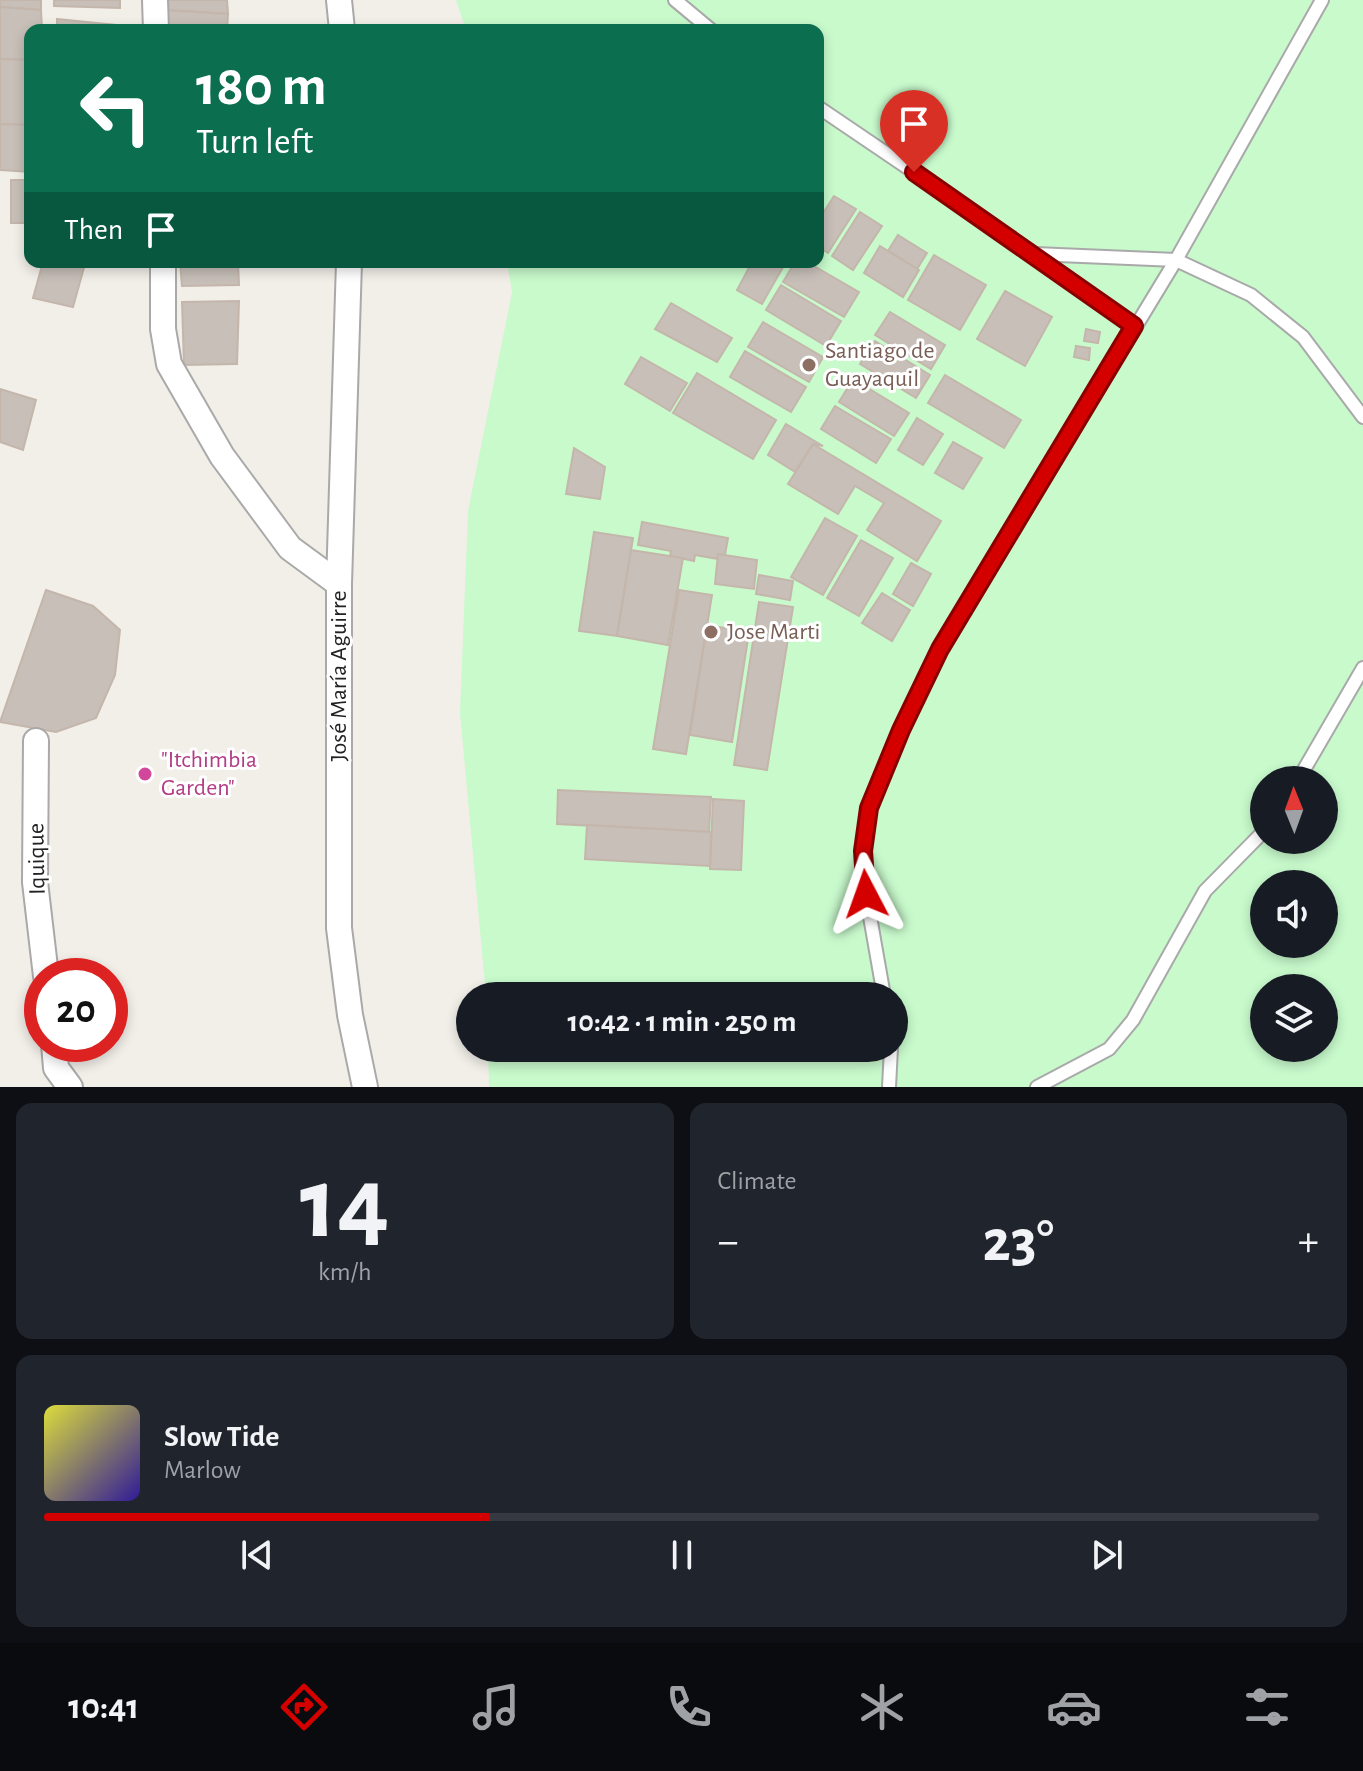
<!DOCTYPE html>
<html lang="en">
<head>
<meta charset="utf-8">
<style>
	:root { --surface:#171b24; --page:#20242c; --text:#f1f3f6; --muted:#9ea1a6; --line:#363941; --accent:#d40000 }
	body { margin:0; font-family:"Alegreya Sans",sans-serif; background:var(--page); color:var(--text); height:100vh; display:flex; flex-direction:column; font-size:30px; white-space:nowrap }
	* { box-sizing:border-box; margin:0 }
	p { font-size:26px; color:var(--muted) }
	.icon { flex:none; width:44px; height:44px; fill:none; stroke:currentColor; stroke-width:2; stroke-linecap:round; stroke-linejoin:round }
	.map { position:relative; height:1087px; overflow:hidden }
	.details { display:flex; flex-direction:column; gap:16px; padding:16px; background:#0d0f14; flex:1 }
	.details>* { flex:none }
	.guide { position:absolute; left:24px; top:24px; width:800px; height:244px; border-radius:16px; box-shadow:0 4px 12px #0003; background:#0b6e4f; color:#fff; overflow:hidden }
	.needle { width:52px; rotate:359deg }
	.fabs { position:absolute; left:1250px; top:766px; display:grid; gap:16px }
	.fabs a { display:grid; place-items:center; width:88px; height:88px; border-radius:50%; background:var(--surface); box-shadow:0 4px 12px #0003; font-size:40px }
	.speed { position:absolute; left:24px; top:958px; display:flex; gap:16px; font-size:40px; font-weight:700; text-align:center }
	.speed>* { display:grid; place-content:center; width:104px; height:104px; border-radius:50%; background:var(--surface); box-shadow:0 4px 12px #0003; line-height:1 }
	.speed .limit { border:12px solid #d22; background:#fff; color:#111 }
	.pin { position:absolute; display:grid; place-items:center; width:68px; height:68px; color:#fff; margin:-82px -34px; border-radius:50% 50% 50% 0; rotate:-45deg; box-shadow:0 0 8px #0007 }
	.pin .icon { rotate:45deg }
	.me { position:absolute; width:88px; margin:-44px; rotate:356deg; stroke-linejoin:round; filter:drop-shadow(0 0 6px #0008) }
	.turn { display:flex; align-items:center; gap:28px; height:168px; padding:0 40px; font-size:36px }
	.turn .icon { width:104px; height:104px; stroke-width:2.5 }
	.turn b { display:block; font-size:56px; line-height:68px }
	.then { display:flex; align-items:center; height:76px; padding:0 40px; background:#0003; gap:16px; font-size:30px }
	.big { font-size:60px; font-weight:600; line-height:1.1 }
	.details .tile { flex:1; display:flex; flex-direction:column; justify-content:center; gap:12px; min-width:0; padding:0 28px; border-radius:16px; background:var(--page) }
	.details .dial { align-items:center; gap:0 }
	.dial b { font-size:104px; line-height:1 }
	.song { display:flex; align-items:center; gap:24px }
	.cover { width:96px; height:96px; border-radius:12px; background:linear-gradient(135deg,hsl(60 70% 55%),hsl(250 70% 35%)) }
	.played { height:8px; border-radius:4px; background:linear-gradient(90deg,var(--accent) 35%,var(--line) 35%) }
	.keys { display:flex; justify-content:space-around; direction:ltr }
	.heat { display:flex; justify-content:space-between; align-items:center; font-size:44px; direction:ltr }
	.details .tiles { flex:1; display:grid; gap:16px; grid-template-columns:1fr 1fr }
	.tile:last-child { grid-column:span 2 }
	.trip { position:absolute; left:456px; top:982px; width:452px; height:80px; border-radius:40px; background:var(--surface); box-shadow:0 4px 12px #0003; font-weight:600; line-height:80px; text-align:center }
	.tabs { display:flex; height:128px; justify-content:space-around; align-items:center; background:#090b0e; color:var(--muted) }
	.tabs .icon { width:56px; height:56px }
	.tabs .current { color:var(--accent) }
	.tabs b { font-size:36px; color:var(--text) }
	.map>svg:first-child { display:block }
	.park { fill:#c8facc; fill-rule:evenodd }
	.building { fill:#c7bfb8; stroke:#c4b6ab; stroke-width:2 }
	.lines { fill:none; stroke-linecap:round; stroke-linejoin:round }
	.lane-casing { stroke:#a9a9a9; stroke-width:16 }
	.street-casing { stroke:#a9a9a9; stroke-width:28 }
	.lane { stroke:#fff; stroke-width:12 }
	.street { stroke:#fff; stroke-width:24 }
	.route-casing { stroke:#8a0000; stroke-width:20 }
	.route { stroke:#d40000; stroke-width:14 }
	.education-dot { fill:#8d6e63; stroke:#fff; stroke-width:3 }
	.hotel-dot { fill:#d1479c; stroke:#fff; stroke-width:3 }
	.labels { text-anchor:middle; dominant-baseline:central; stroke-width:6; stroke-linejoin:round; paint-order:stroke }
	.education-label { font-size:24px; fill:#785e54; stroke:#fff; text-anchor:start }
	.street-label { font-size:24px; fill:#222; stroke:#fff }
	.hotel-label { font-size:24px; fill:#b23c85; stroke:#fff; text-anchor:start }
</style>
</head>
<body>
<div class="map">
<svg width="1363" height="1087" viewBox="0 0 1363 1087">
	<rect width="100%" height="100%" fill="#f2efe9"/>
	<path class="park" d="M456 0H1363V1087H489L488 1048H894V996H486L460 713 468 511 512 292 507 262H818V30H466ZM1264 780H1324V840H1264ZM1264 884H1324V944H1264ZM1264 988H1324V1048H1264Z"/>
	<g class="building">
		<polygon points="0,0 41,0 41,10 0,7"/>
		<polygon points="54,0 120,0 120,8 54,6"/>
		<polygon points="166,0 227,0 228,14 166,10"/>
		<polygon points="0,7 41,10 42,30 30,30 30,60 0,59"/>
		<polygon points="166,10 228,14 227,30 168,30"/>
		<polygon points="57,19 116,25 116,30 57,30"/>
		<polygon points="0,59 30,60 30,125 0,124"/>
		<polygon points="0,124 30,125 30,172 0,170"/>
		<rect x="11" y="180" width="19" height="43"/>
		<polygon points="834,196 856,209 828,253 818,247 818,221"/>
		<polygon points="860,212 882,226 853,270 832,256"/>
		<polygon points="898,235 927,253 917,269 888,251"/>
		<polygon points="880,246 919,270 903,297 864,273"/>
		<polygon points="934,255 986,285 960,330 908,300"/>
		<polygon points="43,262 85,264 73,307 33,298"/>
		<polygon points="180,262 238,262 239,285 182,286"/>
		<polygon points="752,262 786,262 762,304 737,290"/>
		<polygon points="795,262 807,262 859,292 844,317 783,282"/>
		<polygon points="781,285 841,321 826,346 766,310"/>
		<polygon points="1005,291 1052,317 1025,366 977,339"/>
		<polygon points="239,301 237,364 184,365 182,302"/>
		<polygon points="671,303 732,338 717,362 655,329"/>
		<polygon points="890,312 945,345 931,369 875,335"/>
		<polygon points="763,322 823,357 809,382 748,347"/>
		<polygon points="1086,329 1100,332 1098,343 1084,341"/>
		<polygon points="875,341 930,375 916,398 860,364"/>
		<polygon points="1076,346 1090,348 1089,360 1074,357"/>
		<polygon points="745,351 806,387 791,412 730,377"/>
		<polygon points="641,357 687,383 670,411 625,384"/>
		<polygon points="697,373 776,420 753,459 673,413"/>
		<polygon points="945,375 1021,420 1004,448 928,403"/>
		<polygon points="853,379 909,413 894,436 839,402"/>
		<polygon points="0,389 36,400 23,450 0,442"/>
		<polygon points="835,406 891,439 876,463 821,429"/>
		<polygon points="917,418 943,434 923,465 898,450"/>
		<polygon points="786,424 823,446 813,444 795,472 768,455"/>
		<polygon points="953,442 982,458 963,489 935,473"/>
		<polygon points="813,444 941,521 917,561 867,530 884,503 855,486 838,514 788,484"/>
		<polygon points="574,448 605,467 600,499 566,494"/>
		<polygon points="825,518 857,536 823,595 791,577"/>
		<polygon points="642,522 728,538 724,560 695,555 694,561 670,556 671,551 638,545"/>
		<polygon points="594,532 633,538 617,636 579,631"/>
		<polygon points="861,540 893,558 859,616 827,598"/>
		<polygon points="631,550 683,558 668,645 617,636"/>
		<polygon points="718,554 757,560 754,589 715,584"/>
		<polygon points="911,563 931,574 913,606 893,594"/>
		<polygon points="759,575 793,581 790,600 756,594"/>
		<polygon points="46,590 93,606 120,630 115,675 96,718 56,732 0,722"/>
		<polygon points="679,590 712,595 686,754 653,749"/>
		<polygon points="882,593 910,610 892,641 862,623"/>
		<polygon points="759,602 793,607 767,770 734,765"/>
		<polygon points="707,625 749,632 732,742 690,735"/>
		<polygon points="558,790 711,797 709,832 557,824"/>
		<polygon points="713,799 744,801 741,870 710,869"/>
		<polygon points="587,825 711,832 710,866 585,859"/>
	</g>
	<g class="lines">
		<g class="lane-casing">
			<g id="lane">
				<polyline points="675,0 711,30"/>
				<polyline points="818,107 1035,254 1134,326"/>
				<polyline points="1035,254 1176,260 1251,295 1303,337 1363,417"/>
				<polyline points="1298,780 1363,668"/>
				<polyline points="884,996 866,894 863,851 869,808 901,730 940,649 1176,260 1322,0"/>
				<polyline points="889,1087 891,1048"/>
				<polyline points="1037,1087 1109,1049 1133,1020 1205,891 1264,831"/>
			</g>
		</g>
		<g class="street-casing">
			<g id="street">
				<polyline points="155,0 156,30"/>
				<polyline points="339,0 342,30"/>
				<polyline points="163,262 163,329 169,364 222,456 290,548 339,584"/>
				<polyline points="349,262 339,584 339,928 350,1015 365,1087"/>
				<polyline points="36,741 35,882 46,976"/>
				<polyline points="54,1044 56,1068 70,1087"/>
			</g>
		</g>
		<use href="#lane" class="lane"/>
		<use href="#street" class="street"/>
	</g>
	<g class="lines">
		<g class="route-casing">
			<polyline id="route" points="866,894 863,851 869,808 901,730 940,649 1134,326 914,172"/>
		</g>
		<use href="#route" class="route"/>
	</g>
	<g class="education-dot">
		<circle cx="809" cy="365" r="8"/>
		<circle cx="711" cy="632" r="8"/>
	</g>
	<circle class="hotel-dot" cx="145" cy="774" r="8"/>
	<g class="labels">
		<g class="education-label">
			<text x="825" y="351">Santiago de<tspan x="825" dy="28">Guayaquil</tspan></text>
			<text x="727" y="632">Jose Marti</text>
		</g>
		<g class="street-label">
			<text transform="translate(339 676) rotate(-90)">José María Aguirre</text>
			<text transform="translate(37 859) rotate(-91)">Iquique</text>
		</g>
		<g class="hotel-label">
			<text x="161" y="760">"Itchimbia<tspan x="161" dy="28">Garden"</tspan></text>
		</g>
	</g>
</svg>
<div class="fabs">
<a><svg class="needle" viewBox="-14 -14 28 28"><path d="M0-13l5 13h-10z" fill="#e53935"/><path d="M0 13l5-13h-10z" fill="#9ea1a6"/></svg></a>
<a><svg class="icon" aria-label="sound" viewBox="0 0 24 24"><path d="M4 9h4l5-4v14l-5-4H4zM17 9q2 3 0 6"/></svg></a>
<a><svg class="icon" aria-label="layers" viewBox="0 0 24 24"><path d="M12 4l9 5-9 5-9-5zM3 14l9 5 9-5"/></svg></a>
</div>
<div class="speed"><div class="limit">20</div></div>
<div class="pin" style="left:914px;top:172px;background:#d93025"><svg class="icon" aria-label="arrive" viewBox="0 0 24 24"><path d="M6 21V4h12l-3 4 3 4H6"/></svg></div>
<svg class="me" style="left:866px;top:894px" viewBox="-20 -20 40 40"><path d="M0-17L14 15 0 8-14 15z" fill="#d40000" stroke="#fff" stroke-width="4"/></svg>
<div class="trip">10:42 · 1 min · 250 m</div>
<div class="guide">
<div class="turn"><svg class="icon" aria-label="left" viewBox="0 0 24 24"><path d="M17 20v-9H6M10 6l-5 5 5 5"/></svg><div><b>180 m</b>Turn left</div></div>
<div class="then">Then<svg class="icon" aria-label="arrive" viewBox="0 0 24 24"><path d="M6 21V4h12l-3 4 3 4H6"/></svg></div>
</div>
</div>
<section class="details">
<div class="tiles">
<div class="tile dial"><b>14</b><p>km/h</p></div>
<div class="tile"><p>Climate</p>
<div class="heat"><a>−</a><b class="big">23°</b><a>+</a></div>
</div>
<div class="tile">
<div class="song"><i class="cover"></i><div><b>Slow Tide</b><p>Marlow</p></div></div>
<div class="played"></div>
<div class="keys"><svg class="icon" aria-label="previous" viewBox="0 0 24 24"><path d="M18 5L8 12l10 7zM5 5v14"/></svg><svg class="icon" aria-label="pause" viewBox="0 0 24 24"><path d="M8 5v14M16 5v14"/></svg><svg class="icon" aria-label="next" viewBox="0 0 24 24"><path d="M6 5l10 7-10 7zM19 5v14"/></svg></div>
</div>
</div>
</section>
<nav class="tabs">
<b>10:41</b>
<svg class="icon current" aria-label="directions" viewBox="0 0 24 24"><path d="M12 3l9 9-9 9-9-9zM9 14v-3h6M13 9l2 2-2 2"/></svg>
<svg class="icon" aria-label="music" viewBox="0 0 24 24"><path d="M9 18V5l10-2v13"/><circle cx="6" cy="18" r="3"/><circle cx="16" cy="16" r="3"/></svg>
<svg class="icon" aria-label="phone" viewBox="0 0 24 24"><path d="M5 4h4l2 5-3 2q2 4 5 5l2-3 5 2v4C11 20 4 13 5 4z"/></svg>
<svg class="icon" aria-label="climate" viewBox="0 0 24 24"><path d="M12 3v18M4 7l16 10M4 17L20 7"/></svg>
<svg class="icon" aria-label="car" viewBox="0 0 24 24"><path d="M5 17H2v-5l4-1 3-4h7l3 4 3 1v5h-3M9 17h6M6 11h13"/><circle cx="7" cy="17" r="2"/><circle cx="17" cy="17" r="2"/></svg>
<svg class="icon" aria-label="filters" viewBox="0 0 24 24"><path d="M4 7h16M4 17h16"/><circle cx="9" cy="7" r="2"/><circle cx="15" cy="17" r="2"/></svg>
</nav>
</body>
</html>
